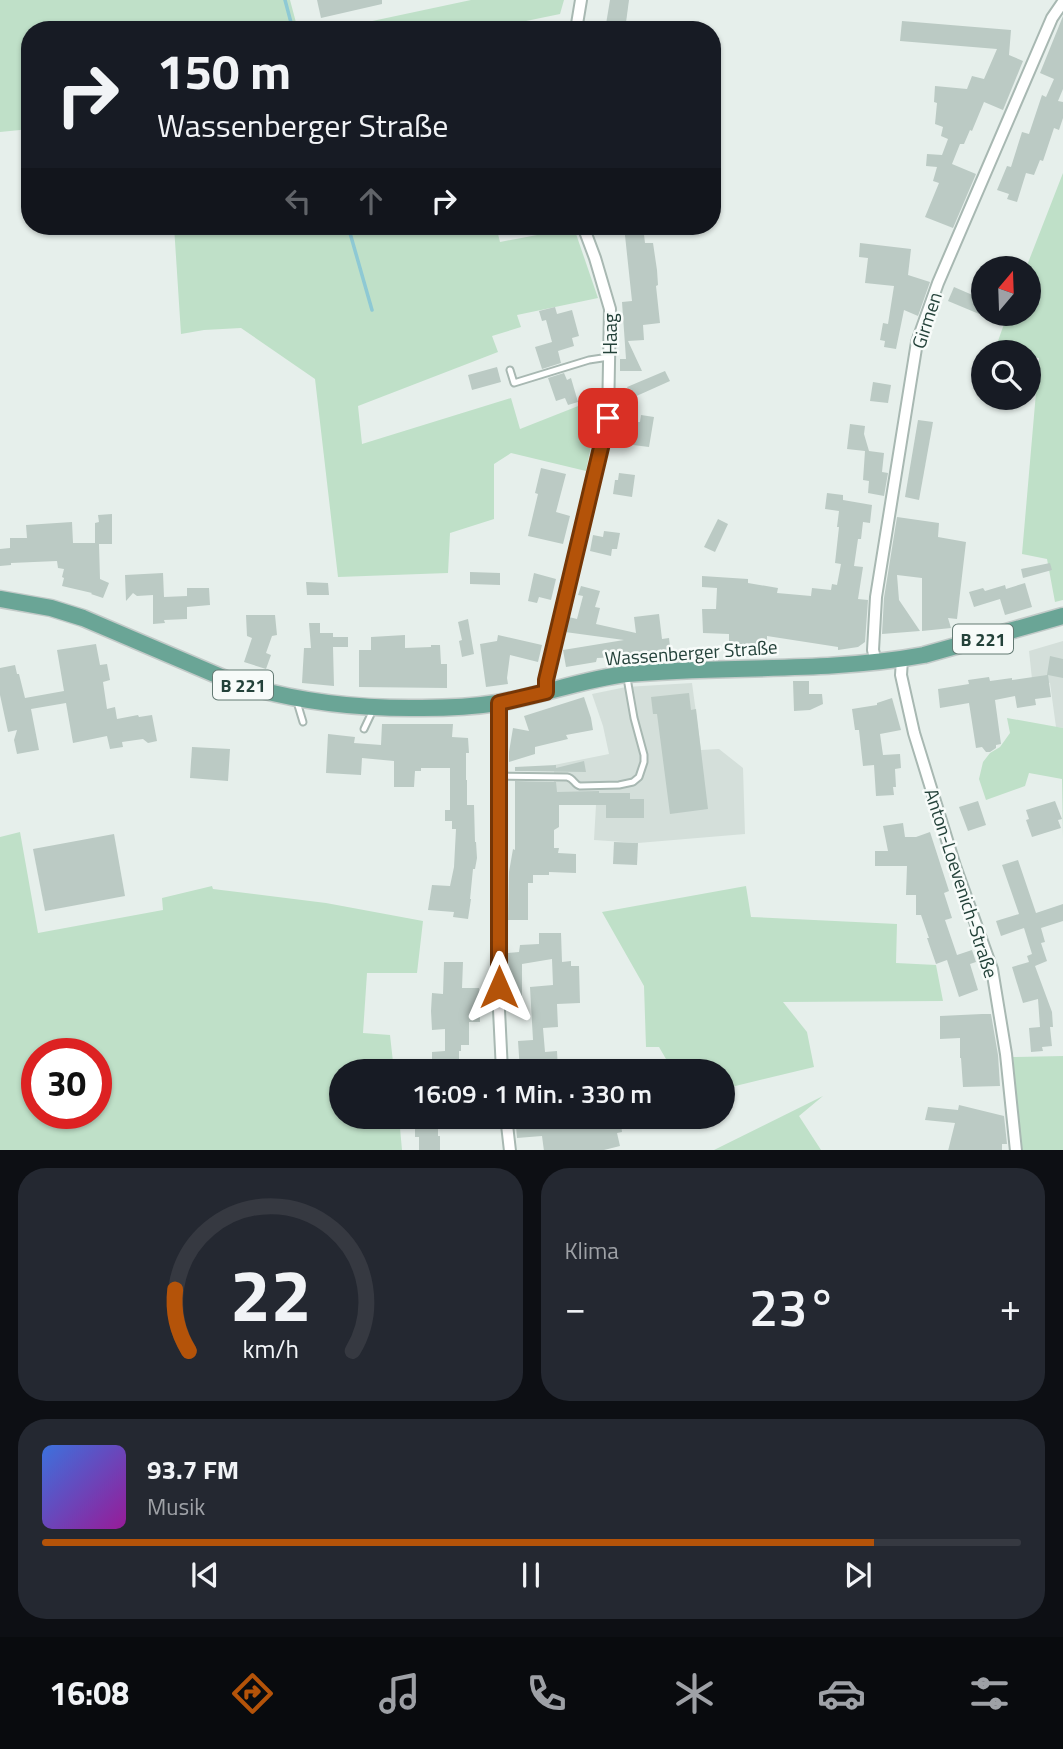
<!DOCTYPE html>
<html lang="de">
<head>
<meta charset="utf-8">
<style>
	:root { --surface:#171b24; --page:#242831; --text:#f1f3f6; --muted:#9ea1a6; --line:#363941; --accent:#b45309 }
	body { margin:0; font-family:"Titillium Web",sans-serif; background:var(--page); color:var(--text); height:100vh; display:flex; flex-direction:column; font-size:26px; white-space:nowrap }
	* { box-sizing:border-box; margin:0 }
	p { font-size:23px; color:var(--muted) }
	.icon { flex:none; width:38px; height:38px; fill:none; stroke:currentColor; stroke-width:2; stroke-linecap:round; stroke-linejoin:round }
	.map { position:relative; height:1150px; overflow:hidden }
	.drawer { display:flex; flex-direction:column; gap:18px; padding:18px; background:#0d0f14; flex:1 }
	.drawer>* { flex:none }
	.banner { position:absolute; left:21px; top:21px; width:700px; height:214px; border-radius:28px; box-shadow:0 2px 5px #0004; background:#171b24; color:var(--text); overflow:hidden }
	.needle { width:46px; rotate:19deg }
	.tools { position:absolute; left:971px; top:256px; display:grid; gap:14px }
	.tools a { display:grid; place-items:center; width:70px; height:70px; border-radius:50%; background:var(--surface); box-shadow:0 2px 5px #0004; font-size:35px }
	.speed { position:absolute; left:21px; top:1038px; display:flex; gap:14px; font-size:35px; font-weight:700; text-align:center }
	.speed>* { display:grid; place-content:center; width:91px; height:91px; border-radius:50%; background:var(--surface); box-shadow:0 2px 5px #0004; line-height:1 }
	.speed .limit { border:10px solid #d22; background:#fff; color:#111 }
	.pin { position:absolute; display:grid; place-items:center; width:60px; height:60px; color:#fff; margin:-30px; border-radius:14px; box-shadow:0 4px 10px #0006 }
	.me { position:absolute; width:77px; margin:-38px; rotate:0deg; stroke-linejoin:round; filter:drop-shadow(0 0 5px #0008) }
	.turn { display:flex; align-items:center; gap:24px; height:147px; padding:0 21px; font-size:32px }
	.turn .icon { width:91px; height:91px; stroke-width:2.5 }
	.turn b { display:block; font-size:49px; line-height:60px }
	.lanes { display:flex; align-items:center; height:66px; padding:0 21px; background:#0003; justify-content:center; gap:35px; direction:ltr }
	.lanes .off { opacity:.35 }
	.big { font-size:52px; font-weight:600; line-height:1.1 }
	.drawer .card { flex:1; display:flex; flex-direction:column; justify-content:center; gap:10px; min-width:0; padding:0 24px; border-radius:28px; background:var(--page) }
	.drawer .dial { align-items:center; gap:0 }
	.dial svg { height:182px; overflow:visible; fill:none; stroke:var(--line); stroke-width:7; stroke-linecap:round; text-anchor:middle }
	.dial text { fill:var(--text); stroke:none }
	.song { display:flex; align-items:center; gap:21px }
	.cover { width:84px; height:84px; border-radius:10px; background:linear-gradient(135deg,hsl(220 70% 55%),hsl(300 70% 35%)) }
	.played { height:7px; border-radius:4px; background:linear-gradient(90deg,var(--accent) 85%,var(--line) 85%) }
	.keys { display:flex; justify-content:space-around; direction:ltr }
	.heat { display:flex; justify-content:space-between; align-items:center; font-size:38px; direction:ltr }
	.drawer .tiles { flex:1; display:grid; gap:18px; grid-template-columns:1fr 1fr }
	.card:last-child { grid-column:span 2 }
	.trip { position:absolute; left:329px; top:1059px; width:406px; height:70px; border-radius:35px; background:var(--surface); box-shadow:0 2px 5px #0004; font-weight:600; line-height:70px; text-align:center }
	.dock { display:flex; height:112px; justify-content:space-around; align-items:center; background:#090b0e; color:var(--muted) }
	.dock .icon { width:49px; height:49px }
	.dock .selected { color:var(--accent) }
	.dock b { font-size:32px; color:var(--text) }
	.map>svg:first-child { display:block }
	.built { fill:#d4dfda }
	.green { fill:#bfe0c8; fill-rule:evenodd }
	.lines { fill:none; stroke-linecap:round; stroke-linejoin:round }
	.stream { stroke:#8ec9d4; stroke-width:3.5 }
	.building { fill:#bbcac4 }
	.service-casing { stroke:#a8b8b2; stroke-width:9 }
	.minor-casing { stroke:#a8b8b2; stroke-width:14 }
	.primary-casing { stroke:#c2cac8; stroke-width:19 }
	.service { stroke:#fff; stroke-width:5 }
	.minor { stroke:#fff; stroke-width:10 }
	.primary { stroke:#6aa596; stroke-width:16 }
	.route-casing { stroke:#753606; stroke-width:18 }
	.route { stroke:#b45309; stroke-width:12 }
	.labels { text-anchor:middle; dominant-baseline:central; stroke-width:5; stroke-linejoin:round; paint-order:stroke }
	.shield { fill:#f7fbf9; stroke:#637a73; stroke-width:2 }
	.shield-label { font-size:18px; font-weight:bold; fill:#24423a }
	.street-label { font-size:19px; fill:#24423a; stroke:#f7fbf9 }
</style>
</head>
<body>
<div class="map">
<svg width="1063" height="1151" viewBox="0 0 1063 1151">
	<rect width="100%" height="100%" fill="#e6efeb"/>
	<g class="built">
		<polygon points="1063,641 1063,728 1056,727 1050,683 1032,679 1029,651"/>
		<polygon points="692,683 701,750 719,749 743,768 745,834 638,843 594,840 596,805 557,804 554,789 554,765 609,754 603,726 592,694 626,687"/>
	</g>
	<g class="green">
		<polygon points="0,0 290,0 298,30 30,30 30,129 0,132"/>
		<polygon points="471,0 564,0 560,14 482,30 330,30"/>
		<polygon points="1063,173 1063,600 1055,602 1047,559 1022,554 1039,358 1029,357 1029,352 994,352 1008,313 1029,313 1029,268 1026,268"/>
		<polygon points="174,226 496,226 500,242 574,228 598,298 517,315 521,327 492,336 498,352 358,406 362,444 511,398 520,429 596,399 594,431 586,471 511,453 494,464 494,519 450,533 448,573 338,577 315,379 241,328 204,330 181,334"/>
		<polygon points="1007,718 1063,728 1063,839 1062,779 1029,773 1025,786 986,800 979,779 983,762 990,753 1000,747 1010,733"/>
		<path d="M20 832 38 933 163 910 162 898 212 886 213 889 326 903 423 921 417 973H367L363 1033 390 1035 394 1071H341V1116L399 1117 402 1150H0V837ZM37 1054H96V1113H37Z"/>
		<polygon points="746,886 751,917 897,924 896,963 936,965 943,1001 783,1002 807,1032 814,1067 723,1089 723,1071 673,1071 659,1047 646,1047 644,986 602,912"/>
		<polygon points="1063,1056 1063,1150 1021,1150 1013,1057"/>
		<polygon points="823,1096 799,1116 821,1150 714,1150"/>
	</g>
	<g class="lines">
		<g class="stream">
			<polyline points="285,0 293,30"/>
			<polyline points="348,226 372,310"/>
		</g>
	</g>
	<g class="building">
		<polygon points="317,0 382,0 382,4 321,18"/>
		<polygon points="610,0 629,0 625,30 605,30"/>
		<polygon points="1063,16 1063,89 1058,101 1063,102 1063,118 1059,130 1054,128 1043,161 1040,160 1034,175 1026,173 1017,202 1007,199 1009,194 997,190 1007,166 1011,167 1022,132 1029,134 1042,95 1046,97 1054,79 1040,73"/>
		<polygon points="902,21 1011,30 1009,55 1023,61 1003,110 984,102 972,131 970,130 964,144 960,144 952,164 976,174 953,228 925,217 939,183 933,181 937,167 926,166 927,154 942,155 948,139 941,136 943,127 935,124 937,103 934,102 935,86 967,89 972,76 984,79 997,49 900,41"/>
		<polygon points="624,226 643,226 645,243 653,243 657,270 658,285 656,286 660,323 643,325 644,340 628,341 642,371 620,371 620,359 626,359 622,302 632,301"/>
		<polygon points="860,243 911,249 908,275 930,282 918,316 904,310 896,349 884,347 885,341 880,340 883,323 888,324 894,286 865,283 868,258 859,257"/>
		<polygon points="954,287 984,300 984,316 948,301"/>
		<polygon points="555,307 557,314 572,310 579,336 572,338 574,346 558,351 561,363 542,369 535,347 552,342 546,320 542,321 539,311"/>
		<polygon points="497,367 501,382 472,390 468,375"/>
		<polygon points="665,371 670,381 632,398 627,387"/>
		<polygon points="564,373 567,380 571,378 578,402 568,405 565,398 556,401 548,378"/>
		<polygon points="873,382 891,385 888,403 870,401"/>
		<polygon points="641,415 654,417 649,447 633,445 636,422 640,422"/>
		<polygon points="918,420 933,422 919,500 905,497"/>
		<polygon points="850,424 865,426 864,434 869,451 884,453 882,472 888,473 884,496 868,493 869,481 863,480 865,451 847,449"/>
		<polygon points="541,468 566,474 556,512 570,516 563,544 528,536 538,494 535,493"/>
		<polygon points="619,473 635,475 632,497 613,494 615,480 618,480"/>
		<polygon points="827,493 843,495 843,500 872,505 870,523 863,522 861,539 858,539 854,566 863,567 858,599 868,600 865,642 858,647 838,650 838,647 767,636 767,645 729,645 729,634 703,633 702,609 716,609 717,588 702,587 702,576 748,579 748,583 778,588 777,593 811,596 812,588 831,590 832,584 837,585 841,564 835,563 839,527 837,527 839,511 825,509"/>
		<polygon points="112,514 112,544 99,544 100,579 109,583 103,598 91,594 92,593 62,586 64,578 62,577 64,569 58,568 57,561 11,563 11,565 0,566 0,549 10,548 10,538 27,538 26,525 72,522 73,543 95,543 95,523 99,522 98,515"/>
		<polygon points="897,517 939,523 938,537 966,542 957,619 948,618 951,628 922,631 922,578 897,575 899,600 920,631 882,634 884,598"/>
		<polygon points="718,519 728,524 715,552 704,547"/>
		<polygon points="604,531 620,533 617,549 612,549 611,556 590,551 593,535 603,537"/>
		<polygon points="1050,563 1052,570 1023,578 1021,569"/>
		<polygon points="470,572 500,573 500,585 470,584"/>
		<polygon points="163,573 164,597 187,596 187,588 209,588 210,605 187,607 187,619 164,620 165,623 153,624 153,595 137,596 133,593 126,601 125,575"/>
		<polygon points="534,573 556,579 551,600 539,597 537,603 528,601"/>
		<polygon points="306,582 328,583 329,595 307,595"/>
		<polygon points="1025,583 1032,607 1005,615 1000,599 974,607 969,592 983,588 985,591 1005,585 1006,589"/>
		<polygon points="581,586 600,591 595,607 600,608 596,624 636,633 634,617 659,614 662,639 669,638 671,655 597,658 596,662 566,667 563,650 624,640 565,632 569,617 577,619 583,596 578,595"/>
		<polygon points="246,615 275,615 277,635 272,636 266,653 271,655 266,669 244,662 252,638 247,636"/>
		<polygon points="468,619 474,654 462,657 459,641 462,640 458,622"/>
		<polygon points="309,623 320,623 320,633 333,633 333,637 348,637 348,647 333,647 334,686 302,683 304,648 311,648"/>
		<polygon points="405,635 405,648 431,647 431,645 440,645 441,664 447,664 447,688 359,687 359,650 371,650 371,637"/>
		<polygon points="498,635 542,645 538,662 510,655 507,678 508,684 486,687 480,644 497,641"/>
		<polygon points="96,644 100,665 107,664 110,680 103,682 107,709 115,707 117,719 138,715 139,717 152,715 157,741 148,743 143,739 122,742 123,747 110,749 107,736 73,743 66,703 31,709 39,750 17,754 14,740 17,730 8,732 0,695 0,668 15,665 17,674 19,674 25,698 64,691 57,650"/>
		<polygon points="1050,656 1063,659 1063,678 1048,675 1051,697 1035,699 1036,705 1017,708 1015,696 995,700 1001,744 996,745 996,748 990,752 986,752 982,747 976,748 969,703 940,708 938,689 969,684 968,680 989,677 990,681 1012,678 1012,680 1047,675"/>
		<polygon points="793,681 809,681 809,694 822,694 823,704 810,710 794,711"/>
		<polygon points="689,693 691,710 696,709 708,809 670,814 657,714 653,714 651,697"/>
		<polygon points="584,697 591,718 593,730 566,735 568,739 535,747 535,754 509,762 509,752 513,728 529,731 524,716"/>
		<polygon points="892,698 901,730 880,734 883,755 900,754 901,768 895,769 896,787 893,787 894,795 876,796 874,765 863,766 859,730 855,730 852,709 877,705 877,703"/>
		<polygon points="382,724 453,724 452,737 468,738 469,753 466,753 466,780 467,780 467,805 474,805 475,842 476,842 477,858 475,869 473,869 470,899 471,899 468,919 453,917 454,912 428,910 432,885 450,886 454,867 456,829 452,829 452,821 445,821 445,810 450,810 450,768 421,768 421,771 415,771 414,787 394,787 394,761 362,758 361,775 326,773 328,734 355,737 354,743 381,745"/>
		<polygon points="192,747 230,749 228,781 190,778"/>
		<polygon points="584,761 586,772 515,771 515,767 556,765 556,768"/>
		<polygon points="515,781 556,782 557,792 599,791 599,793 630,793 630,799 644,799 644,818 606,818 606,805 559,805 559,827 554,830 554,848 559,848 558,853 576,854 576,873 549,872 549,875 533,875 533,883 528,883 528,920 508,920 509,872 513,849 515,850"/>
		<polygon points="978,801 986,825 968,831 959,807"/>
		<polygon points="1055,801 1062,819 1058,820 1061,828 1032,837 1026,820 1029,819 1026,810"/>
		<polygon points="903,823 905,837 916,837 930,832 949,891 944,893 952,918 945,920 957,955 972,950 976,962 970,964 978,990 959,997 947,960 936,964 927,938 929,938 921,915 916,915 916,895 906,895 907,866 875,866 875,851 888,851 883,826"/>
		<polygon points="114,834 125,896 45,911 33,849"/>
		<polygon points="614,842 638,843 637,865 613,864"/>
		<polygon points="1018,860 1036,913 1063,904 1063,921 1041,928 1045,942 1041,943 1047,961 1035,966 1052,1012 1053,1027 1050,1027 1052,1046 1042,1047 1043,1051 1031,1052 1029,1028 1040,1027 1038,999 1023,1003 1012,967 1029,962 1027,956 1032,954 1024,928 1001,936 996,921 1019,914 1002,865"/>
		<polygon points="539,933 561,933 562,962 571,961 571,966 579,966 580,1003 557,1004 558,1027 543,1028 545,1052 557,1051 558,1071 520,1071 518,1041 533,1040 530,987 553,985 552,959 522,964 522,996 508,996 508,953 519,952 520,945 539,944"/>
		<polygon points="444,962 463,962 462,988 479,988 480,1022 469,1022 469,1045 461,1045 461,1051 459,1051 459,1071 425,1070 425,1061 432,1061 432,1052 445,1051 445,1029 432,1030 431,1011 432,993 443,994"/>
		<polygon points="982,1014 991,1014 998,1055 1000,1086 963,1087 961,1058 960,1058 960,1038 940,1039 940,1016"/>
		<polygon points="959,1105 1004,1116 1007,1144 1002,1144 1002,1151 948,1151 955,1123 925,1120 928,1107 958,1110"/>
		<polygon points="538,1116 620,1116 622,1132 617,1133 620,1146 600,1151 544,1151 542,1136 517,1138 516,1126 539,1124"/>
		<polygon points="427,1119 438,1119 438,1136 440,1136 440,1151 419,1151 419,1137 415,1137 415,1128 418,1128 418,1122 427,1122"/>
	</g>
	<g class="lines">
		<g class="service-casing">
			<g id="service">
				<polyline points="510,370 514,383 589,360 609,357"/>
				<polyline points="297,702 303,722"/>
				<polyline points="364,729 373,710"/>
				<path d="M499 776 567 777C574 778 574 785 580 786L619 785 633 782 639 777 644 762V755L634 718 627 678"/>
			</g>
		</g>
		<g class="minor-casing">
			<g id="minor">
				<polyline points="576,30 581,0"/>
				<polyline points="902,659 901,675 914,733 955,866 992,969 1006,1054 1016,1151"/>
				<polyline points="876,662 873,650 876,597 917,342 938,283 1052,18 1063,2"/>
				<polyline points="546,692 546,680 608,418 610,309 595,258 583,226"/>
				<polyline points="499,703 499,1010 502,1071"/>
				<polyline points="506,1116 510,1151"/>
			</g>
		</g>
		<g class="primary-casing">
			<path id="primary" d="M0 599 51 608 83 618 233 682C295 702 358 709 422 708 447 708 472 707 497 703 541 696 582 679 627 674 726 665 826 673 924 655L1063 616"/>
		</g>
		<use href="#service" class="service"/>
		<use href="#minor" class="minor"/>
		<use href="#primary" class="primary"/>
	</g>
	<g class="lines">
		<g class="route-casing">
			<polyline id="route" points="499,987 499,703 546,692 546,680 608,418"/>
		</g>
		<use href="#route" class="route"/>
	</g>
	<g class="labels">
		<g class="shield">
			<rect x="953" y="624.5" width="60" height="29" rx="5"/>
			<rect x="213" y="670.5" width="60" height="29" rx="5"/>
		</g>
		<g class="shield-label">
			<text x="983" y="639">B 221</text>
			<text x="243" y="685">B 221</text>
		</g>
		<g class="street-label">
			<text transform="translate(926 320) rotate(-72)">Girmen</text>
			<text transform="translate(609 334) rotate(-90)">Haag</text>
			<text transform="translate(691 652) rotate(-4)">Wassenberger Straße</text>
			<text transform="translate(962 883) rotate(72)">Anton-Loevenich-Straße</text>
		</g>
	</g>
</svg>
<div class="tools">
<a><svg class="needle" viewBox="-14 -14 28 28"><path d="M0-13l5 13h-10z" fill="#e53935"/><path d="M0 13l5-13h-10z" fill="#9ea1a6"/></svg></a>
<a><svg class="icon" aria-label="search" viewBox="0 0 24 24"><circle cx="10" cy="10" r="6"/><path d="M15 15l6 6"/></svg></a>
</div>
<div class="speed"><div class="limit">30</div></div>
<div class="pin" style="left:608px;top:418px;background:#d93025"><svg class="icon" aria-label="arrive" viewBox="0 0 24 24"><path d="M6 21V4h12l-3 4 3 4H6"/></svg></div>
<svg class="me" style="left:499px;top:987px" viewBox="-20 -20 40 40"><path d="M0-17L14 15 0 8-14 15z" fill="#b45309" stroke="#fff" stroke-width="4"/></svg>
<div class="trip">16:09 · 1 Min. · 330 m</div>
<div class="banner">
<div class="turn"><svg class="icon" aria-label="right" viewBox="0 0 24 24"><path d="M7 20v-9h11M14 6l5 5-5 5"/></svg><div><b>150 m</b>Wassenberger Straße</div></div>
<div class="lanes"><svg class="icon off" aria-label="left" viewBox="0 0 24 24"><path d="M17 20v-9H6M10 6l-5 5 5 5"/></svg><svg class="icon off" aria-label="ahead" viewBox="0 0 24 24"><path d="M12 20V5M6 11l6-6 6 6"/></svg><svg class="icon" aria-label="right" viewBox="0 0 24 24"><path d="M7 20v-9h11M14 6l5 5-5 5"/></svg></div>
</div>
</div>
<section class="drawer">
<div class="tiles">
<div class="card dial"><svg viewBox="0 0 100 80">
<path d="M14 69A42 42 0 1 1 86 69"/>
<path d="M14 69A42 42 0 0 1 8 42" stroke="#b45309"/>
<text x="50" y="56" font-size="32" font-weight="700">22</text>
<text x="50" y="72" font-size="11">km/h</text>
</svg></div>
<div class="card"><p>Klima</p>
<div class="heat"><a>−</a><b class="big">23°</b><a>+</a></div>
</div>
<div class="card">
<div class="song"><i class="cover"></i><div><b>93.7 FM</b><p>Musik</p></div></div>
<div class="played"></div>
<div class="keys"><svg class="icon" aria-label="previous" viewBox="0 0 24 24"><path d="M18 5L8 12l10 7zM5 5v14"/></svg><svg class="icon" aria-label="pause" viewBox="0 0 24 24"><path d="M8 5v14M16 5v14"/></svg><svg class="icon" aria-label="next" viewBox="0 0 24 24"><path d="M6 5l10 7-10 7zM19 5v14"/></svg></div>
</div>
</div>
</section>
<nav class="dock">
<b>16:08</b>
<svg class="icon selected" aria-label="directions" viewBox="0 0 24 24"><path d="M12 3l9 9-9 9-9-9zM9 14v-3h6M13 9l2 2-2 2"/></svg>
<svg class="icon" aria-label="music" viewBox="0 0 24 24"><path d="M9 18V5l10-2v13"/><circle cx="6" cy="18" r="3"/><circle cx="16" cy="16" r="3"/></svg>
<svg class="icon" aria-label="phone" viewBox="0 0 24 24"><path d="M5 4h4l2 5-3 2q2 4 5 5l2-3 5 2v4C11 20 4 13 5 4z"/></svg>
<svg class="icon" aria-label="climate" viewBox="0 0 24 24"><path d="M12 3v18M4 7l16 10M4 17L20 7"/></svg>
<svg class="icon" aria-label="car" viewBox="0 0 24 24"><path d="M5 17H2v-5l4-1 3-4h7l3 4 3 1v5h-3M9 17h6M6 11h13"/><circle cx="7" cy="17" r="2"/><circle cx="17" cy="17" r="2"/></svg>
<svg class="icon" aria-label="filters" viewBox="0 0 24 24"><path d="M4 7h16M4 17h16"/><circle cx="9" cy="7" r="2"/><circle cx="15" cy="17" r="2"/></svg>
</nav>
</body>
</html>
